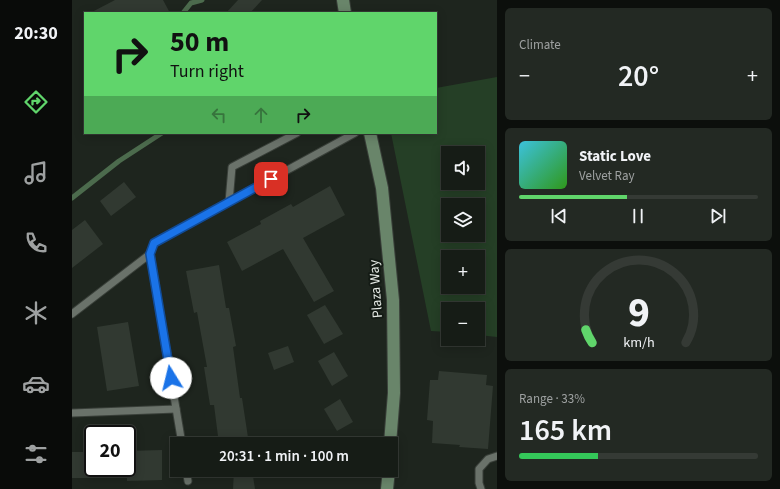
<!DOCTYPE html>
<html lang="en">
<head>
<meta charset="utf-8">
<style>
	:root { --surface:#161c16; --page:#232923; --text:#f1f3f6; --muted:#9ea1a1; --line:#353a35; --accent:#60d56b }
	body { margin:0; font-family:"Source Sans 3",sans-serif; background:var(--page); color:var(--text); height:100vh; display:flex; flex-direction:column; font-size:15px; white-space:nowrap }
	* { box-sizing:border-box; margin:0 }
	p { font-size:13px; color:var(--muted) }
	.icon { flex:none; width:22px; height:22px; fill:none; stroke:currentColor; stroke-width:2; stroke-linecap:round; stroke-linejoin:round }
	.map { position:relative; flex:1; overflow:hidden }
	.side { display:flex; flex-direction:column; gap:8px; padding:8px; background:#0c0f0c; width:283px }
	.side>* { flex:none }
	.top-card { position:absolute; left:12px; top:12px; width:353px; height:122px; border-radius:0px; box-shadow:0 2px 10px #0003,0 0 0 1px var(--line); background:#60d56b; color:#111; overflow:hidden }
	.fabs { position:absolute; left:369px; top:146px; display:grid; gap:8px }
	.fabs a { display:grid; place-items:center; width:44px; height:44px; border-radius:0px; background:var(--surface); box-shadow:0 2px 10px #0003,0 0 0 1px var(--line); font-size:20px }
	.speed { position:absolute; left:12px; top:425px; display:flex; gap:8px; font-size:20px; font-weight:700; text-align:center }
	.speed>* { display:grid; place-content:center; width:52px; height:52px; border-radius:50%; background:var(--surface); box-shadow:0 2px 10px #0003,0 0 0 1px var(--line); line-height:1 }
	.speed .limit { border:2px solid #111; border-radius:6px; background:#fff; color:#111 }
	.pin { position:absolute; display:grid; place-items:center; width:34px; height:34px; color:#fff; margin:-17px; border-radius:8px; box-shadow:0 2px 6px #0006 }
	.me { position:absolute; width:44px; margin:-22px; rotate:351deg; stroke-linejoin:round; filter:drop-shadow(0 0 3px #0008) }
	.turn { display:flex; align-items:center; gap:14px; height:84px; padding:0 20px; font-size:18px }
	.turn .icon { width:52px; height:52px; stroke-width:2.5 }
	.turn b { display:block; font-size:28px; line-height:34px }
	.lanes { display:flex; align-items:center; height:38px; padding:0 20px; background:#0003; justify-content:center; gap:20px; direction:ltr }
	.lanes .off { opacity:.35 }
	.big { font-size:30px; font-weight:600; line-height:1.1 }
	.side .card { flex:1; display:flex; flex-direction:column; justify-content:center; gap:6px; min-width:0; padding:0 14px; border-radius:6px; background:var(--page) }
	.side .dial { align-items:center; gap:0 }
	.dial svg { height:104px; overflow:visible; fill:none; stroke:var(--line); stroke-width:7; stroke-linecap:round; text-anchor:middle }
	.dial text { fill:var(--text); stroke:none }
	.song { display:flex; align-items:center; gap:12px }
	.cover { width:48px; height:48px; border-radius:6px; background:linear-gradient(135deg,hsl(190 70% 55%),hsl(110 70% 35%)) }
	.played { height:4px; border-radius:2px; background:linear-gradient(90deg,var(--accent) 45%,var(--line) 45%) }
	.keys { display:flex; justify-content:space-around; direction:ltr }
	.heat { display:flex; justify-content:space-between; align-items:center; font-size:22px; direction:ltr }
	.charge { height:6px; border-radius:3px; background:linear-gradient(90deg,#34c759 33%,var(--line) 0) }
	.trip { position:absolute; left:98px; top:437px; width:228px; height:40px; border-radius:0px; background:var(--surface); box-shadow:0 2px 10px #0003,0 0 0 1px var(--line); font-weight:600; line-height:40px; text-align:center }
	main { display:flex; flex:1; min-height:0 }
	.dock { display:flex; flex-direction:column; width:72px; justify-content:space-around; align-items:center; background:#090b09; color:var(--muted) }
	.dock .icon { width:28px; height:28px }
	.dock .selected { color:var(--accent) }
	.dock b { font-size:18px; color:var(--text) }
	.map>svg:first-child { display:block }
	.green { fill:#253f26; fill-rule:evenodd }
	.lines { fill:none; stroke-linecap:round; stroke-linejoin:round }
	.stream { stroke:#4c6b4d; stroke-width:5 }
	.building { fill:#313931 }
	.lane-casing { stroke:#393f39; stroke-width:9 }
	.secondary-casing { stroke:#393f39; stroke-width:14 }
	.lane { stroke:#6a726a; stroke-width:7 }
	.secondary { stroke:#69856a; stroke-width:12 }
	.route-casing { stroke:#114b97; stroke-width:10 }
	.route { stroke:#1a73e8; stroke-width:7 }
	.labels { text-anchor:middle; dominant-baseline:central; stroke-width:4; stroke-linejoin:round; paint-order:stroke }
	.street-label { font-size:14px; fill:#e6ebe6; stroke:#141b15 }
</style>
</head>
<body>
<main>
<nav class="dock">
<b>20:30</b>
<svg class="icon selected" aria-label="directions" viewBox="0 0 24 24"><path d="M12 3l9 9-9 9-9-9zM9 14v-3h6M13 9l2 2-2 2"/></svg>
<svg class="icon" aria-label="music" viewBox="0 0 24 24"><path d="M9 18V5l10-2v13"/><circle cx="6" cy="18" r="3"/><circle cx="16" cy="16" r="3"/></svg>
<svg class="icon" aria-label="phone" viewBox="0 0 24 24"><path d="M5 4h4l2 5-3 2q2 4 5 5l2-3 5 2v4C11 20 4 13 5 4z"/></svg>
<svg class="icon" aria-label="climate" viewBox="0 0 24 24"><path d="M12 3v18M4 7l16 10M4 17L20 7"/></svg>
<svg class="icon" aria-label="car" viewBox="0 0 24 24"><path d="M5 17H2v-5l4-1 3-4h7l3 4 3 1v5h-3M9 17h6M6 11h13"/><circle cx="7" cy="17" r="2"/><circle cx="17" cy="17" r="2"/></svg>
<svg class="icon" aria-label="filters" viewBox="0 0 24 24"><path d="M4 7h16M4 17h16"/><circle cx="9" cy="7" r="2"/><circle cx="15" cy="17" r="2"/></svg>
</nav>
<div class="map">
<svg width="425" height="489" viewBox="0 0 425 489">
	<rect width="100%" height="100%" fill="#1e251e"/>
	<path class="green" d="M425 77V337L406 335V309H376V332L359 331 319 133H364V88ZM376 153H406V183H376ZM376 205H406V235H376ZM376 257H406V287H376Z"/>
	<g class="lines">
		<g class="stream">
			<polyline points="111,13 119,3 130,0"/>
			<polyline points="0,198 47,161 90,133"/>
		</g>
	</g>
	<g class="building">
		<polygon points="43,0 91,0 98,13 18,13"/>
		<polygon points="166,0 190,0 178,13 154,13"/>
		<polygon points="52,182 64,197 39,216 28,201"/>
		<polygon points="258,186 273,215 231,238 262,291 242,302 211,249 170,271 155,242 189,224 188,221 219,204 221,207"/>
		<polygon points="13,220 31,244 0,268 0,230"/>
		<polygon points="147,265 154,308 157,308 164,346 161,347 168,398 170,398 177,444 147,444 142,405 138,405 132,367 135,367 125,312 122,313 114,271"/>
		<polygon points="253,305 271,334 252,344 235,315"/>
		<polygon points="56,322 67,386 35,391 25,327"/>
		<polygon points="216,346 222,362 202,370 196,353"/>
		<polygon points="262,352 276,376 260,386 246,361"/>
		<polygon points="367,371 415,375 414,385 421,386 416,449 387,447 388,445 360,443 361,421 355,420 358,380 366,380"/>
		<polygon points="268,399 281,422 265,431 252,409"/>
		<polygon points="90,450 90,480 55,481 55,451"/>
		<rect x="0" y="452" width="21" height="26"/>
		<polygon points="162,470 180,470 183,489 161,489"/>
	</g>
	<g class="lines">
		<g class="lane-casing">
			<g id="lane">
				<polyline points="157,202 160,167 225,133"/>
				<polyline points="0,314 78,254"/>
				<polyline points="0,413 104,409"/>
				<polyline points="110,444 78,254 82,243 283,133"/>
				<polyline points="114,470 116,481"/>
				<polyline points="409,489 407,483 407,469 416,459 425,456"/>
			</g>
		</g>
		<g class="secondary-casing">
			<g id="secondary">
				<polyline points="271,0 273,13"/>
				<polyline points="298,133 310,188 321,300 322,393 318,444"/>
				<polyline points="315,489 317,470"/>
			</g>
		</g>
		<use href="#lane" class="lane"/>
		<use href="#secondary" class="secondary"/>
	</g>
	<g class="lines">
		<g class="route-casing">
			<polyline id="route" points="99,378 78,254 82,243 199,179"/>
		</g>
		<use href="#route" class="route"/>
	</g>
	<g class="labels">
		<g class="street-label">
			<text transform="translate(304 289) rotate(-94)">Plaza Way</text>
		</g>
	</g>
</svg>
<div class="fabs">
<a><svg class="icon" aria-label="sound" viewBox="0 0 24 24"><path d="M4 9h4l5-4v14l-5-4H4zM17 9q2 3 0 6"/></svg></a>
<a><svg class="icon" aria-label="layers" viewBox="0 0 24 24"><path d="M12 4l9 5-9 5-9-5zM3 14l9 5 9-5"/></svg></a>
<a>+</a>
<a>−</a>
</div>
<div class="speed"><div class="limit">20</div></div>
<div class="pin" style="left:199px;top:179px;background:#d93025"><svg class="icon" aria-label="arrive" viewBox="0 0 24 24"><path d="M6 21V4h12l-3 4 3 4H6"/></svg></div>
<svg class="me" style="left:99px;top:378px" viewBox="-20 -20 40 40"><circle r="19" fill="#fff"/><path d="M0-13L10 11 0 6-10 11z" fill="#1a73e8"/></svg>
<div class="trip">20:31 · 1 min · 100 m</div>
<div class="top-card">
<div class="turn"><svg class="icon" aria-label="right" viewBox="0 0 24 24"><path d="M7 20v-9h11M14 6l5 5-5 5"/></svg><div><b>50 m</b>Turn right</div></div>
<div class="lanes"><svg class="icon off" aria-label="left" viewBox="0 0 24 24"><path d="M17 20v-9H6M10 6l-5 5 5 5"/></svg><svg class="icon off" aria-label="ahead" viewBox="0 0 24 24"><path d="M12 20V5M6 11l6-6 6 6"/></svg><svg class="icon" aria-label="right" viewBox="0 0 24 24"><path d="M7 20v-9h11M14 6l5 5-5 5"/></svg></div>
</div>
</div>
<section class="side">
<div class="card"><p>Climate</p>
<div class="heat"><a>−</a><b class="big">20°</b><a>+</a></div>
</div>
<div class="card">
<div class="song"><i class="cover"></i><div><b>Static Love</b><p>Velvet Ray</p></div></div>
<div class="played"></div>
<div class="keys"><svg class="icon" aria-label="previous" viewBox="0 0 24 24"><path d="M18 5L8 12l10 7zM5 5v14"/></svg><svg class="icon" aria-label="pause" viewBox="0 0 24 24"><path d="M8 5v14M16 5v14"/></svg><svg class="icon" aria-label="next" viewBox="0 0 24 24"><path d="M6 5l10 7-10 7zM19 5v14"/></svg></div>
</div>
<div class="card dial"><svg viewBox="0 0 100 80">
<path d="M14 69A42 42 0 1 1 86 69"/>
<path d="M14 69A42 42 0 0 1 9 59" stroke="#60d56b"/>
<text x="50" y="56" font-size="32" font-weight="700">9</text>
<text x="50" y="72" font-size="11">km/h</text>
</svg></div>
<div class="card"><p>Range · 33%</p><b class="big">165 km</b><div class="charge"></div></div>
</section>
</main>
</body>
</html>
